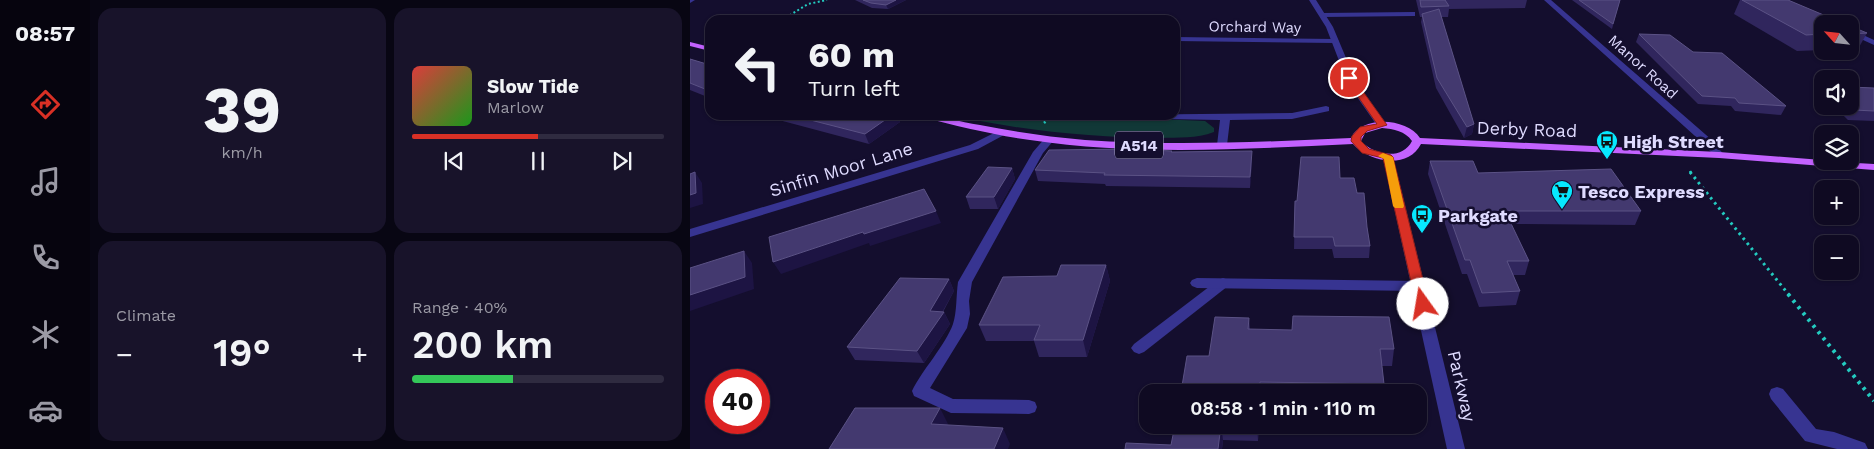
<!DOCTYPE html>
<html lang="en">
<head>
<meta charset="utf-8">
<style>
	:root { --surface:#0f0a22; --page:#18132a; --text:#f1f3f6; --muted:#9b9aa5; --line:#2f2b40; --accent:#d93025 }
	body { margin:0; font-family:"Work Sans",sans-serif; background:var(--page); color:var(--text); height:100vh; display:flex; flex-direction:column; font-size:19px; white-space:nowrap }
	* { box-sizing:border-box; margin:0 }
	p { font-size:16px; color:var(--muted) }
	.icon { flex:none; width:28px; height:28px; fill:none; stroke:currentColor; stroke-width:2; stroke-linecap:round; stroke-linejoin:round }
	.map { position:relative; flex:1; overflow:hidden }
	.drawer { display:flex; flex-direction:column; gap:8px; padding:8px; background:#080613; width:600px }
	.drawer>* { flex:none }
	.guide { position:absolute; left:15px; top:15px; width:475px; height:105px; border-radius:15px; box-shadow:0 1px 4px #0004,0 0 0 1px var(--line); background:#0f0a22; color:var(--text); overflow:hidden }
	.needle { width:32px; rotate:297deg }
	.buttons { position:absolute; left:1124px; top:15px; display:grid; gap:10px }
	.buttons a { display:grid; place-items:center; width:45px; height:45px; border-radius:10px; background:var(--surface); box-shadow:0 1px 4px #0004,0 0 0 1px var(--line); font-size:25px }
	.speed { position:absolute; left:15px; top:369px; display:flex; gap:10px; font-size:25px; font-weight:700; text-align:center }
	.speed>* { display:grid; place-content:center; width:65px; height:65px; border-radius:50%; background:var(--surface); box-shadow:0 1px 4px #0004,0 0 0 1px var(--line); line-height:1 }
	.speed .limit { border:8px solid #d22; background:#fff; color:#111 }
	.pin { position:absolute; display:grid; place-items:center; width:42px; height:42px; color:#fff; margin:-21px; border:2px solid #fff; border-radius:50%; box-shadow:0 1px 5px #0007 }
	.me { position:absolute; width:55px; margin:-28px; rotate:347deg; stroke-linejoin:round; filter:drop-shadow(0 0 4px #0008) }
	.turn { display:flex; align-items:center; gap:18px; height:105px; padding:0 20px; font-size:22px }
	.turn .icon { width:65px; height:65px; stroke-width:2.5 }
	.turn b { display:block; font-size:35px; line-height:42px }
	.big { font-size:38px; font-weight:600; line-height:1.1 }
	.drawer .widget { flex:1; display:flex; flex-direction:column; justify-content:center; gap:8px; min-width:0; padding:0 18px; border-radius:15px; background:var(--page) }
	.drawer .dial { align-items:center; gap:0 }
	.dial b { font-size:65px; line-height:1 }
	.song { display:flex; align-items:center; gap:15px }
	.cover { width:60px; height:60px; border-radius:8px; background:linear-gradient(135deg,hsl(0 70% 55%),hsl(120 70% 35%)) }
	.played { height:5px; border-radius:2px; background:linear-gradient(90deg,var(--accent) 50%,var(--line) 50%) }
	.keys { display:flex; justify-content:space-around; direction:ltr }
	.heat { display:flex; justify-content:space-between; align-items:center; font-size:28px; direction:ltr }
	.charge { height:8px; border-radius:4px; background:linear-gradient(90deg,#34c759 40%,var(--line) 0) }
	.drawer .tiles { flex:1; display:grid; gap:8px; grid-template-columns:repeat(2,1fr) }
	.trip { position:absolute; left:449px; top:384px; width:288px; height:50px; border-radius:15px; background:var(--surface); box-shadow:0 1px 4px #0004,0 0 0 1px var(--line); font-weight:600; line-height:50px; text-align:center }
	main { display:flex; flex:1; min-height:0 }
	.tab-bar { display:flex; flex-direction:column; width:90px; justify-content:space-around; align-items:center; background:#06040e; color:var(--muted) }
	.tab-bar .icon { width:35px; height:35px }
	.tab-bar .on { color:var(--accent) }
	.tab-bar b { font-size:22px; color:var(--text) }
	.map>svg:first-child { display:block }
	.green { fill:#113837 }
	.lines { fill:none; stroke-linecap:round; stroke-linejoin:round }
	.path-far3 { stroke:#23cbc0; stroke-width:2; stroke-dasharray:2 2.5; stroke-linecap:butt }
	.path-far2 { stroke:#23cbc0; stroke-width:2.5; stroke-dasharray:2 3; stroke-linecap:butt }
	.path-far1 { stroke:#23cbc0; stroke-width:3; stroke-dasharray:2.5 4; stroke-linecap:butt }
	.path { stroke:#23cbc0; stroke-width:4; stroke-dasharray:3 5; stroke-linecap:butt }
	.service { fill:#373491; fill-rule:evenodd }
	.minor { fill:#373491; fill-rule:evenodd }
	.tertiary { fill:#373491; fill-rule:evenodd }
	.primary { fill:#c362ff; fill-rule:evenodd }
	.wall { fill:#30265d }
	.shaded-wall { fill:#1d1443 }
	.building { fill:#43396f; stroke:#5b5285 }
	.route { fill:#d93025; stroke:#8d1f18 }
	.slow { fill:#f59e0b }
	.labels { text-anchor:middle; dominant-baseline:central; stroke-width:5; stroke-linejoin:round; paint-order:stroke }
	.far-street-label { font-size:15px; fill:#dfdbff; stroke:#140e2e }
	.shield { fill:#140e2e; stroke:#a29ec0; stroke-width:1 }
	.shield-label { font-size:16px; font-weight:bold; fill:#dfdbff }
	.street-label { font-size:18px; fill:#dfdbff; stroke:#140e2e }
	.poi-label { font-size:18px; font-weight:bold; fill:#dfdbff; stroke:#140e2e; text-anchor:start }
</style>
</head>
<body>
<main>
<nav class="tab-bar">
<b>08:57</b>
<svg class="icon on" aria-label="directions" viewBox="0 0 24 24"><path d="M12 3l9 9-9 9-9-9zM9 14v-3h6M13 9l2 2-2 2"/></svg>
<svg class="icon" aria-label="music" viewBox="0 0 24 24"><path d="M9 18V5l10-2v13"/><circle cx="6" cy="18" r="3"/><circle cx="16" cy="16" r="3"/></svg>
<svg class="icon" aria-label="phone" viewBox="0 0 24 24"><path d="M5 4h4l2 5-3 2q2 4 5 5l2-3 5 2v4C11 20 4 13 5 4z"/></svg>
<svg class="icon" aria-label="climate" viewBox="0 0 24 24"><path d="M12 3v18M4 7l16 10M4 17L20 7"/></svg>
<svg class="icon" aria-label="car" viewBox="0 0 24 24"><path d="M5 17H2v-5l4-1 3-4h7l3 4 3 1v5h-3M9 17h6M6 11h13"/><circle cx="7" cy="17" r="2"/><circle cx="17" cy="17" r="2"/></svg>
</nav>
<section class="drawer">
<div class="tiles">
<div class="widget dial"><b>39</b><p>km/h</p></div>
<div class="widget">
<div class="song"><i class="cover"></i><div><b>Slow Tide</b><p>Marlow</p></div></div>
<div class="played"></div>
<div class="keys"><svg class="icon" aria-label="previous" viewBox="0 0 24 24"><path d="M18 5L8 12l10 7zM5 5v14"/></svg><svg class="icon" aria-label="pause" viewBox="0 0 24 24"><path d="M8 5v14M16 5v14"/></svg><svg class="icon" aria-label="next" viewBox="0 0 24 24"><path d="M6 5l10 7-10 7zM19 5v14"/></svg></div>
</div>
<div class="widget"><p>Climate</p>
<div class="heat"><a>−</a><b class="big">19°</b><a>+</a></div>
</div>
<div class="widget"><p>Range · 40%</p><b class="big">200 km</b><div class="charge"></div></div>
</div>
</section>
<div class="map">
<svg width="1184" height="449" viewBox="0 0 1184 449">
	<rect width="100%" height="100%" fill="#140e2e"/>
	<path class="green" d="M296 115H370L515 121 524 128V132C506 139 489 137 470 138 411 138 348 132 290 121Z"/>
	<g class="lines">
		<polyline class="path-far3" points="92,20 118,4 137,0"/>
		<g class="path-far2">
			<polyline points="354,123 362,115"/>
			<polyline points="1000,171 1001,173"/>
		</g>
		<polyline class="path-far1" points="1000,172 1099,295"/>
		<polyline class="path" points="1098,294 1184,401"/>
		<g class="service">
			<polygon points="722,12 725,12 725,16 633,17 629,15 633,13"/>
			<path d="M359 137 364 140 353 153 282 282 279 301 280 314 277 328 240 388 263 399 339 400 345 402 347 407 345 412 339 414 261 413 224 396 222 391C232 370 255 346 263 324 267 311 266 296 268 282L343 152 355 138Z"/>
			<polygon points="533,278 538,280 540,283 538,286 454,352 449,354 444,352 441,348 444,344 528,280"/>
		</g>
		<g class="minor">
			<polygon points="0,0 5,0 0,3"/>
			<polygon points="854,0 861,0 1023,141 1034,155 1033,157 1025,157 1015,145"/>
			<polygon points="485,37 645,39 649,41 645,43 485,41"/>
			<polygon points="636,106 639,107 639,111 602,119 540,120 537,145 532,148 527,145 530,120 421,118 416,115 602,113"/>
			<polygon points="310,130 314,131 315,133 314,135 288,149 0,237 0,229 280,145"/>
			<polygon points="507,278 729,281 734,283 736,286 734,289 729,291 507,288 502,286 500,283 502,280"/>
			<polygon points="1087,387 1093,389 1126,429 1144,432 1175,443 1178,449 1147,449 1115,441 1081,399 1079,394 1081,389"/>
		</g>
		<g class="tertiary">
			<polygon points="619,0 626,0 643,27 667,84 697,125 696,127 688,127 658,84 636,27"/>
			<polygon points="1160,29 1184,40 1184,45 1160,34"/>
			<polygon points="698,154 703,157 775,449 757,449 693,157"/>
		</g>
		<g class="primary">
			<polygon points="0,42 20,47 20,51 0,46"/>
			<path d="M230 115C251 115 269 122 290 125 325 132 360 137 395 140 484 146 573 142 661 138 672 115 717 118 730 138L1029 152 1132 160V161L1184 164V170L1029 158 731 144C718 170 679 162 663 144 556 149 446 156 340 140 303 135 267 126 232 117ZM692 128C704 129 715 131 722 141 712 161 684 155 671 141L675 133Z"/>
		</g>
	</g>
	<g class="wall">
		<polygon points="165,0 216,0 198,9 182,8"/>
		<polygon points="726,0 837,0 835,8 759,9 758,17 751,17 784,124 782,134 774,138 746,88 731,22 732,17 730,17"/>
		<polygon points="882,0 930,0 922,29"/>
		<polygon points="1050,0 1098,0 1132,24 1132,50 1107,51 1044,14"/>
		<polygon points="1160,26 1177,33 1168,49 1160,49"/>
		<polygon points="949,34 1003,52 1096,106 1091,115 1045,111 1041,106 1008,104 946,42"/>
		<polygon points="0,59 20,65 20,98 0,90"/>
		<polygon points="1160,87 1184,88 1184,121 1158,120 1144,106 1160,106"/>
		<polygon points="70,115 207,115 210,122 179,144"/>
		<polygon points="482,151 482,152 562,162 560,188 416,186 415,184 348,181 345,170"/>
		<polygon points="740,161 788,173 951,211 945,225 821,224 839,261 835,275 823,275 830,291 826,305 789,307 777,274 772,274 738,174"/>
		<polygon points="322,168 325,179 308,209 280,209 276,197"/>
		<polygon points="650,178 667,193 677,227 680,246 679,258 644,258 642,249 604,249 605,201 607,201"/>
		<polygon points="416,265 420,281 397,357 349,357 344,341 296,341 289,325 367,276"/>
		<polygon points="259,279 264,291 253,312 254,312 260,324 234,363 165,360 157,347"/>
		<polygon points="559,318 560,329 704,349 702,366 692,366 694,384 693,392 491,392 519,356"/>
		<polygon points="485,425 569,425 568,441 533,440 532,449 435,449 481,445"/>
	</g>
	<g class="shaded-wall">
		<polygon points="206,0 216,0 198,9 196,5"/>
		<polygon points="202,115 207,115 210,122 179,144 175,134"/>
		<polygon points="784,124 782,134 774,138 777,127"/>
		<polygon points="562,151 562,162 560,188 560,177"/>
		<polygon points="322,168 325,179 308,209 304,197"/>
		<polygon points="5,172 12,183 13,204 0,208 0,195"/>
		<polygon points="246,211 251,223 180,246 179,243 91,274 83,262 173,232"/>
		<polygon points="54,251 62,263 64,289 0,311 0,295"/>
		<polygon points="416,265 420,281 397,357 393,340"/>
		<polygon points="259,279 264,291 246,323 240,311"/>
		<polygon points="254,312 260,324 234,363 227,351"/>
		<polygon points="250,408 258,424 250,441 241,424"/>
		<polygon points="531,425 533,440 532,449 528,449"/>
		<polygon points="567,425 569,425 568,441"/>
		<polygon points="313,428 320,444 318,449 304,449"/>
	</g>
	<g class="building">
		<polygon points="173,0 206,0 196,5 181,3"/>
		<polygon points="730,0 755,0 759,6 731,7"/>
		<polygon points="889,0 930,0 923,24"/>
		<polygon points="1052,0 1098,0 1155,24 1132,24 1132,34 1116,35"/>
		<polygon points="749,9 784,124 777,127 747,78 732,14"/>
		<polygon points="1160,26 1177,33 1160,34"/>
		<polygon points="949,34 980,35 1003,52 1032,53 1096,106 1049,103 1045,98 1012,96"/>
		<polygon points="0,59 20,65 20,91 0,83"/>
		<polygon points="1160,87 1184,88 1184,111 1164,110 1160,106"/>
		<polygon points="101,115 202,115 175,134"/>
		<polygon points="440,149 482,151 481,152 562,151 560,177 414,175 415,173 345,170 359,150"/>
		<polygon points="611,157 649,157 650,178 664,178 667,193 674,193 677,227 680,246 645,246 643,237 604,237 605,201 607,201"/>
		<polygon points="740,161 783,161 788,173 921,169 951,211 815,211 839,261 817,261 830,291 792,293 780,260 775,260"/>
		<polygon points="298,167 322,168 304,197 276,197"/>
		<polygon points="5,172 6,193 0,195 0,174"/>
		<polygon points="234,189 246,211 174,234 173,232 83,262 79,237"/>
		<polygon points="54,251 55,277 0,295 0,268"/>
		<polygon points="371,265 416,265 393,340 344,340 350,325 289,325 313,277 367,276"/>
		<polygon points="210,278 259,279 240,311 254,312 227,351 157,347"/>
		<polygon points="603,316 699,317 704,349 690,349 694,384 570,382 569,392 491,392 497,356 519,356 525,317 559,318 558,329 602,330"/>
		<polygon points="165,408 250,408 241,424 313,428 304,449 139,449"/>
		<polygon points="485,425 531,425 528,449 435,449 436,443 481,445"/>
	</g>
	<polygon class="route" points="656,76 662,76 697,125 677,131 671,137 671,141 679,149 701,155 703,157 739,304 737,307 728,307 726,304 693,158 672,153 661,141 662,136 670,127 687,124 655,78"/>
	<polygon class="slow" points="693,153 703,157 714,206 713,208 705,208 703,206 694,159 688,156"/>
	<defs>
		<g id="bus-pin" transform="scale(1.125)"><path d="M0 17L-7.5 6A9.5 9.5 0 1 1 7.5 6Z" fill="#07e8ff" stroke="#140e2e"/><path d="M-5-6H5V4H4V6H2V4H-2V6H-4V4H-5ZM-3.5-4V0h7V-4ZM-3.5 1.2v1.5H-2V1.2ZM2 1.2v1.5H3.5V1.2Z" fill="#111"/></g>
		<g id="supermarket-pin" transform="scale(1.125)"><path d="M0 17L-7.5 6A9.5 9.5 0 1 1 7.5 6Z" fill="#07e8ff" stroke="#140e2e"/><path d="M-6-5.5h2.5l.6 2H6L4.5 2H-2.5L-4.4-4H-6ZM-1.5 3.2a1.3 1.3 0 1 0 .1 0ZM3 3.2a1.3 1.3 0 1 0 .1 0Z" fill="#111"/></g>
	</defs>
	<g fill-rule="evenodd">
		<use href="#bus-pin" x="917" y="141"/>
		<use href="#supermarket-pin" x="872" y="191"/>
		<use href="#bus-pin" x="732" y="215"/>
	</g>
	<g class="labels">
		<g class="far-street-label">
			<text transform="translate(565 27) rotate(1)">Orchard Way</text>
			<text transform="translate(953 67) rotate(42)">Manor Road</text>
		</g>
		<rect class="shield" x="425" y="131.5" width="48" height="27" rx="4"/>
		<g class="shield-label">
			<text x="449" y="145">A514</text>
		</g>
		<g class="street-label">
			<text transform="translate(837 129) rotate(2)">Derby Road</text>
			<text transform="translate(151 169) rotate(-17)">Sinfin Moor Lane</text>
			<text transform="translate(772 386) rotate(77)">Parkway</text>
		</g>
		<g class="poi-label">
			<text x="933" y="141">High Street</text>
			<text x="888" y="191">Tesco Express</text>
			<text x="748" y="215">Parkgate</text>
		</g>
	</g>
</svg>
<div class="buttons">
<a><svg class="needle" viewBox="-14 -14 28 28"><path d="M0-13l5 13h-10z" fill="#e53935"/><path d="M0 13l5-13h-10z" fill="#9b9aa5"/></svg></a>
<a><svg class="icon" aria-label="sound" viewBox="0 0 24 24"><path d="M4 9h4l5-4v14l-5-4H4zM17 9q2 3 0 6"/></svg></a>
<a><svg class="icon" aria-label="layers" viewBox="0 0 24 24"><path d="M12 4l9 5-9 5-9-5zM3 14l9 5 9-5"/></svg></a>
<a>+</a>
<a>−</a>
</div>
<div class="speed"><div class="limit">40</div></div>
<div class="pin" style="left:659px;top:78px;background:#d93025"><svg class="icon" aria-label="arrive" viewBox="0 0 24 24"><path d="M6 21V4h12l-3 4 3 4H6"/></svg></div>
<svg class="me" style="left:733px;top:304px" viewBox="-20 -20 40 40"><circle r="19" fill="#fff"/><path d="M0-13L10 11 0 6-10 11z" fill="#d93025"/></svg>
<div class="trip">08:58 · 1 min · 110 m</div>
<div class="guide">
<div class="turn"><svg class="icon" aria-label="left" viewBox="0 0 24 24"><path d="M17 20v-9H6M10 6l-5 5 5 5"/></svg><div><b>60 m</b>Turn left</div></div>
</div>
</div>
</main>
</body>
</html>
